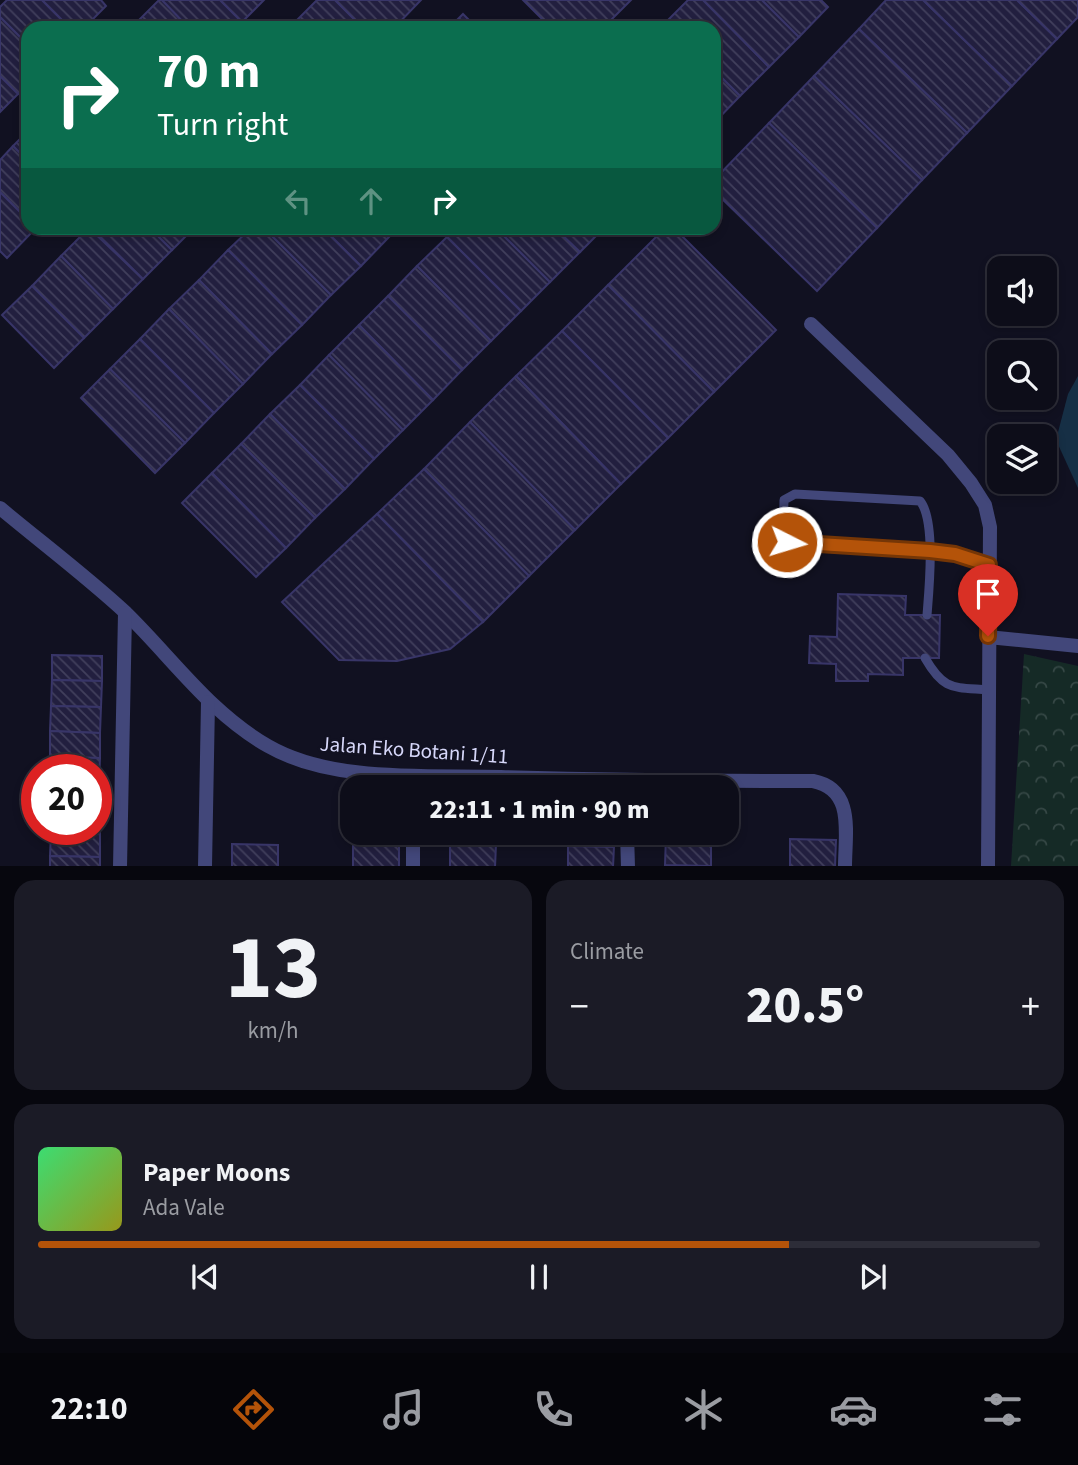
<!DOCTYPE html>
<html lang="en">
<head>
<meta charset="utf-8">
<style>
	:root { --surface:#0d0d19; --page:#1b1b26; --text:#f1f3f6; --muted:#9a9ca2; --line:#2d2d38; --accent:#b45309 }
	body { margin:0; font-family:"Source Sans 3",sans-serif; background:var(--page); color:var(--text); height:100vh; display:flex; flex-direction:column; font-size:26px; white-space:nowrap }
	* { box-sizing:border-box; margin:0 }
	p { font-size:23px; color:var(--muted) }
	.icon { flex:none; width:38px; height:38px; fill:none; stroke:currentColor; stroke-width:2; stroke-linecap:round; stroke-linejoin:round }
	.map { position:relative; height:866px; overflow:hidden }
	.details { display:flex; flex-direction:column; gap:14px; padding:14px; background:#07070e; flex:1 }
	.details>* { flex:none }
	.hud { position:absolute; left:21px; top:21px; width:700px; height:214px; border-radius:21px; box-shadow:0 4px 10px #0003,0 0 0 2px var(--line); background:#0b6e4f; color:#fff; overflow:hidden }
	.tools { position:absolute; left:987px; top:256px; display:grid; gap:14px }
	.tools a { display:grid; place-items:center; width:70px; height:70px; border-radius:14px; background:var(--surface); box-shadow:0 4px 10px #0003,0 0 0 2px var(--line); font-size:35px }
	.speed { position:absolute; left:21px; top:754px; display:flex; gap:14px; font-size:35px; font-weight:700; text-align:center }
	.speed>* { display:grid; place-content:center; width:91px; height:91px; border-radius:50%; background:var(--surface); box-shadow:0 4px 10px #0003,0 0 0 2px var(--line); line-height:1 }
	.speed .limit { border:10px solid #d22; background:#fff; color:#111 }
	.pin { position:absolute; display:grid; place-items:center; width:60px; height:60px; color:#fff; margin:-72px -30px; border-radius:50% 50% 50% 0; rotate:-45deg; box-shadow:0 0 7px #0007 }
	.pin .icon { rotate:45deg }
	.me { position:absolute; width:77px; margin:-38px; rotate:95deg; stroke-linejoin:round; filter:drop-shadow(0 0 5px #0008) }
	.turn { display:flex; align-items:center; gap:24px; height:147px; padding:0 21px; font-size:32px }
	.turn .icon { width:91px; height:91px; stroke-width:2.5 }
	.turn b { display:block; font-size:49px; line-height:60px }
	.lanes { display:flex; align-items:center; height:66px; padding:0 21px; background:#0003; justify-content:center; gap:35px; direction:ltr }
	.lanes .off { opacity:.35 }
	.big { font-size:52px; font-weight:800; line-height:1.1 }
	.details .card { flex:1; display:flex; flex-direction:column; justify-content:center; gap:10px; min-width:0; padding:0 24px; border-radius:21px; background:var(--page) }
	.details .dial { align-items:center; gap:0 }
	.dial b { font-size:91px; line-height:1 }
	.song { display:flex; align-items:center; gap:21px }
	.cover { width:84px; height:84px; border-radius:10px; background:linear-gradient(135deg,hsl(140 70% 55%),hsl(60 70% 35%)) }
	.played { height:7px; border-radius:4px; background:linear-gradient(90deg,var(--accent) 75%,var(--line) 75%) }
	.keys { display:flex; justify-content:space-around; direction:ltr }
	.heat { display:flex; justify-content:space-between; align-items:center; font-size:38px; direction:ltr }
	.details .tiles { flex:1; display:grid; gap:14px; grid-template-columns:1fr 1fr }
	.card:last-child { grid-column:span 2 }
	.trip { position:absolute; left:340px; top:775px; width:399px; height:70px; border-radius:21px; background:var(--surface); box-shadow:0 4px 10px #0003,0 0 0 2px var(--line); font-weight:800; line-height:70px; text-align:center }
	.tabs { display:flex; height:112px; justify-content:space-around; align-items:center; background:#05050a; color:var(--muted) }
	.tabs .icon { width:49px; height:49px }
	.tabs .on { color:var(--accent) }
	.tabs b { font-size:32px; color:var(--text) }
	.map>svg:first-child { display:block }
	.park { fill:url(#park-crowns) }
	.water { fill:#162f45 }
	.building { fill:url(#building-back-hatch); stroke:#383568; stroke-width:2 }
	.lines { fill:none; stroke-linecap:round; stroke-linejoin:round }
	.lane { stroke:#42477a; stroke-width:9 }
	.street { stroke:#42477a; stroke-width:14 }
	.route-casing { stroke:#753606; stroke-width:18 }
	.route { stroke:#b45309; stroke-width:12 }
	.labels { text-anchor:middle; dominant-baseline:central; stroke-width:5; stroke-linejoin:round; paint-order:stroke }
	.street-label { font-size:21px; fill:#d6d7f9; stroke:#111121 }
</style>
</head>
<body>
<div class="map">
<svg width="1078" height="867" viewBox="0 0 1078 867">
	<defs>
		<pattern id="park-crowns" width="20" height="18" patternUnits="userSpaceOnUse" patternTransform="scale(1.75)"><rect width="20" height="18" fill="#152a26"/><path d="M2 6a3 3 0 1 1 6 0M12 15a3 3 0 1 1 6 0" fill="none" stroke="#364846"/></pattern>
		<pattern id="building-back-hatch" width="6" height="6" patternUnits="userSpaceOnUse" patternTransform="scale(1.75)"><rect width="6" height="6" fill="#221f3f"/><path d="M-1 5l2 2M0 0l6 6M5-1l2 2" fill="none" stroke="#413f5c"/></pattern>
	</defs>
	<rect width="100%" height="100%" fill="#111121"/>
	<polygon class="park" points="1024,654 1078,666 1078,866 1011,866"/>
	<polygon class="water" points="1078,376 1078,488 1056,440 1068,394"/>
	<g class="building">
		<polygon points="7,0 42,0 70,28 28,28 28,45 0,17 0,7"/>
		<polygon points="42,0 101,0 106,6 84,28 70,28"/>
		<polygon points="159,0 162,0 189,28 131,28"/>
		<polygon points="162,0 220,0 242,22 236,28 189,28"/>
		<polygon points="220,0 264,0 242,22"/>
		<polygon points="317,0 335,0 363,28 305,28 297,20"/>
		<polygon points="335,0 421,0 394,28 363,28"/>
		<polygon points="523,0 631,0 603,28 551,28"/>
		<polygon points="688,0 703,0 769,67 740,96 714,70 714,28 672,28 666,22"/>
		<polygon points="703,0 762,0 799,37 769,67"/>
		<polygon points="762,0 821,0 828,7 799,37"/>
		<polygon points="886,0 923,0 1012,86 967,133 859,29"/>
		<polygon points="923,0 1017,0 1057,39 1012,86"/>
		<polygon points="1017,0 1078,0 1078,17 1057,39"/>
		<polygon points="463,14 477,28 449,28"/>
		<polygon points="0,17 28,45 28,84 18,94 0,76"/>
		<polygon points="859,29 967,133 922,180 814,76"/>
		<polygon points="714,70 740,96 714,123"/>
		<polygon points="0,76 18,94 0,112"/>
		<polygon points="814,76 922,180 877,228 769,123"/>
		<polygon points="769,123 877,228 817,291 714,191 714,180"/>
		<polygon points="28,131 28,161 13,146"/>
		<polygon points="13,146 28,161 28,220 0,192 0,160"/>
		<polygon points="0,192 28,220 28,228 36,228 7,258 0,251"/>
		<polygon points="89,228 143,279 113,309 61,256"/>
		<polygon points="91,228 150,228 172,250 143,279"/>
		<polygon points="150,228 194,228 172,250"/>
		<polygon points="251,228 264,228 331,295 302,325 228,250"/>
		<polygon points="264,228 323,228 361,266 331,295"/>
		<polygon points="323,228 382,228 390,236 361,266"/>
		<polygon points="456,228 496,228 550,282 521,311 447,237"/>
		<polygon points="496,228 555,228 580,252 550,282"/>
		<polygon points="555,228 604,228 580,252"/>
		<polygon points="665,228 674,228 776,330 714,392 608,285"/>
		<polygon points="447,237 521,311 491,341 417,266"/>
		<polygon points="228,250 302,325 272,354 199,280"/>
		<polygon points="61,256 113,309 84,338 32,286"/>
		<polygon points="417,266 491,341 462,370 388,296"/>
		<polygon points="199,280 272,354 243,384 169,309"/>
		<polygon points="608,285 714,392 668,438 562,331"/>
		<polygon points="32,286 84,338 54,368 2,315"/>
		<polygon points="388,296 462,370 433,400 359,325"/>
		<polygon points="169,309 243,384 214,413 140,339"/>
		<polygon points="359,325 433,400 403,430 329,355"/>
		<polygon points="562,331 668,438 621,484 516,376"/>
		<polygon points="140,339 214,413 185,443 110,369"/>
		<polygon points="329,355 403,430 374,459 300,385"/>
		<polygon points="110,369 185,443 155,473 81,398"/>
		<polygon points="516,376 621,484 575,530 470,422"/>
		<polygon points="300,385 374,459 345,489 270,414"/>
		<polygon points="270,414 345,489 315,518 241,444"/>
		<polygon points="470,422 575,530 529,576 424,469"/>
		<polygon points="241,444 315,518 286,548 212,473"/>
		<polygon points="424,469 529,576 483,622 377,514"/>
		<polygon points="212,473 286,548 256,577 182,503"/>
		<polygon points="377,514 483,622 450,649 397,661 339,660 282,602"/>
		<polygon points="838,594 906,596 905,615 940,615 939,658 903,658 903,675 868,674 868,681 836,681 836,664 809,663 810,636 837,637"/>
		<polygon points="52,655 102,656 102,681 52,680"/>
		<polygon points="52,680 102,681 101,707 51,706"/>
		<polygon points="51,706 101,707 100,733 50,731"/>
		<polygon points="50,731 100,733 100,758 50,757"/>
		<polygon points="50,757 100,758 99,784 96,784 96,770 49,770"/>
		<polygon points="96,806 101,806 100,831 51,830 96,830"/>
		<polygon points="51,830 100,831 100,857 50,856"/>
		<polygon points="666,835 711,836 711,866 665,865"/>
		<polygon points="790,839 836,840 835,867 790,867"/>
		<polygon points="353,843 399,844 399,867 353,867"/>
		<polygon points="232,844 278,845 278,867 232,867"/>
		<polygon points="450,844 496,845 495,867 450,867"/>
		<polygon points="568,846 614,847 613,867 568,867"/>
		<polygon points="50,856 100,857 100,867 50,867"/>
	</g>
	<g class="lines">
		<g class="lane">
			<path d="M927 615C929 590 936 520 920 501L795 494 784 500 783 538 793 544C858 547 926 543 989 564"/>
			<path d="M925 658C944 691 953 687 988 690"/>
		</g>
		<g class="street">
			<polyline points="811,324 948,455 971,483 985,505 990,527 988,867"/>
			<path d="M0 508C42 543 86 576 126 613 173 659 210 713 268 746 332 783 428 775 501 777 605 780 709 781 813 781 855 789 845 833 845 867"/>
			<polyline points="988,637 1078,646"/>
			<polyline points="413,833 413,867"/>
			<polyline points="627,833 628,867"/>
			<polyline points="120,867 125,613"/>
			<polyline points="205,867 208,702"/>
		</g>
	</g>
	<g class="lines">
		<g class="route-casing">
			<polyline id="route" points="787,542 930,551 955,554 989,565 988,636"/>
		</g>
		<use href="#route" class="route"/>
	</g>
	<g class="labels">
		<g class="street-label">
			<text transform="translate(414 750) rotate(4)">Jalan Eko Botani 1/11</text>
		</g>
	</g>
</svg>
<div class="tools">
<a><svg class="icon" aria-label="sound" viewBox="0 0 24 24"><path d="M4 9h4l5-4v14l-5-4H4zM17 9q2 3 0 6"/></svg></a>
<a><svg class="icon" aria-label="search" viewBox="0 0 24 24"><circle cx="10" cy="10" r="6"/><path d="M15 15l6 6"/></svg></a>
<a><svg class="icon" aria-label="layers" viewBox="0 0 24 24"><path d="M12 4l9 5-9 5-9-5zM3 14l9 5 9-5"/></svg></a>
</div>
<div class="speed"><div class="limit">20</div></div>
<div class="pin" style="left:988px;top:636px;background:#d93025"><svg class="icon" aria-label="arrive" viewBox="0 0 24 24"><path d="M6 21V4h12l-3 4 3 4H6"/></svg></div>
<svg class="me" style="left:787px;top:542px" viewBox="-20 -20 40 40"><circle r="17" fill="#b45309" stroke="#fff" stroke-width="3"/><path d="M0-11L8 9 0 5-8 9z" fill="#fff"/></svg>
<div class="trip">22:11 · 1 min · 90 m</div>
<div class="hud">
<div class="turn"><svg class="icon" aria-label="right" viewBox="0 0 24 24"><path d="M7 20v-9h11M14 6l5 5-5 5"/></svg><div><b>70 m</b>Turn right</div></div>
<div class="lanes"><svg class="icon off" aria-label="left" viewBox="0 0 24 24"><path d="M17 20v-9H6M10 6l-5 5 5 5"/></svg><svg class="icon off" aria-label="ahead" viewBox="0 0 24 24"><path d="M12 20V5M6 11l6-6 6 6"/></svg><svg class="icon" aria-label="right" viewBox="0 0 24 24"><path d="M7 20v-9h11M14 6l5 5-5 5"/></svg></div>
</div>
</div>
<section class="details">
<div class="tiles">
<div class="card dial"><b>13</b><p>km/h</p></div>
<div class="card"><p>Climate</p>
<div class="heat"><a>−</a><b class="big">20.5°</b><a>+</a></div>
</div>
<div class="card">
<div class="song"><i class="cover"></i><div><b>Paper Moons</b><p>Ada Vale</p></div></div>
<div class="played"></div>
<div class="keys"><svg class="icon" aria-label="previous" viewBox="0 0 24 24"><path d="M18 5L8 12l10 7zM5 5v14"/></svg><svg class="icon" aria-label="pause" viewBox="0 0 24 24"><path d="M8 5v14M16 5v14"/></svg><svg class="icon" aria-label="next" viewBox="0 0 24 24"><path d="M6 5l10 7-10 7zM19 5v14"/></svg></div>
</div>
</div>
</section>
<nav class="tabs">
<b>22:10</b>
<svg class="icon on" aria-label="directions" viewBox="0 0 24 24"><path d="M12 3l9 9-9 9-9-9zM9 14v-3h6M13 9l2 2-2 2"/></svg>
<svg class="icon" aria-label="music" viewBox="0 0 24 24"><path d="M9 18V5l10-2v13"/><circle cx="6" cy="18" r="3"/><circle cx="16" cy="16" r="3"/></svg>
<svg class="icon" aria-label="phone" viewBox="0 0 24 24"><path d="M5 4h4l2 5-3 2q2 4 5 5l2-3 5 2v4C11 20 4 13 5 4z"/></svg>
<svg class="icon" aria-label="climate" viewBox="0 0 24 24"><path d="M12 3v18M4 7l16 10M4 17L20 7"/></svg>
<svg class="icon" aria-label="car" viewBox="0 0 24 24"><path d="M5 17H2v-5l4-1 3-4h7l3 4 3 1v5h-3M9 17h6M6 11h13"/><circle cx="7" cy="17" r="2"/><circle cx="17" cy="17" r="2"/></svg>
<svg class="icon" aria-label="filters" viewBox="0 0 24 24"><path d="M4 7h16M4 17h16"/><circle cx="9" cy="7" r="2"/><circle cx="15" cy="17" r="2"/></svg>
</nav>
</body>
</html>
